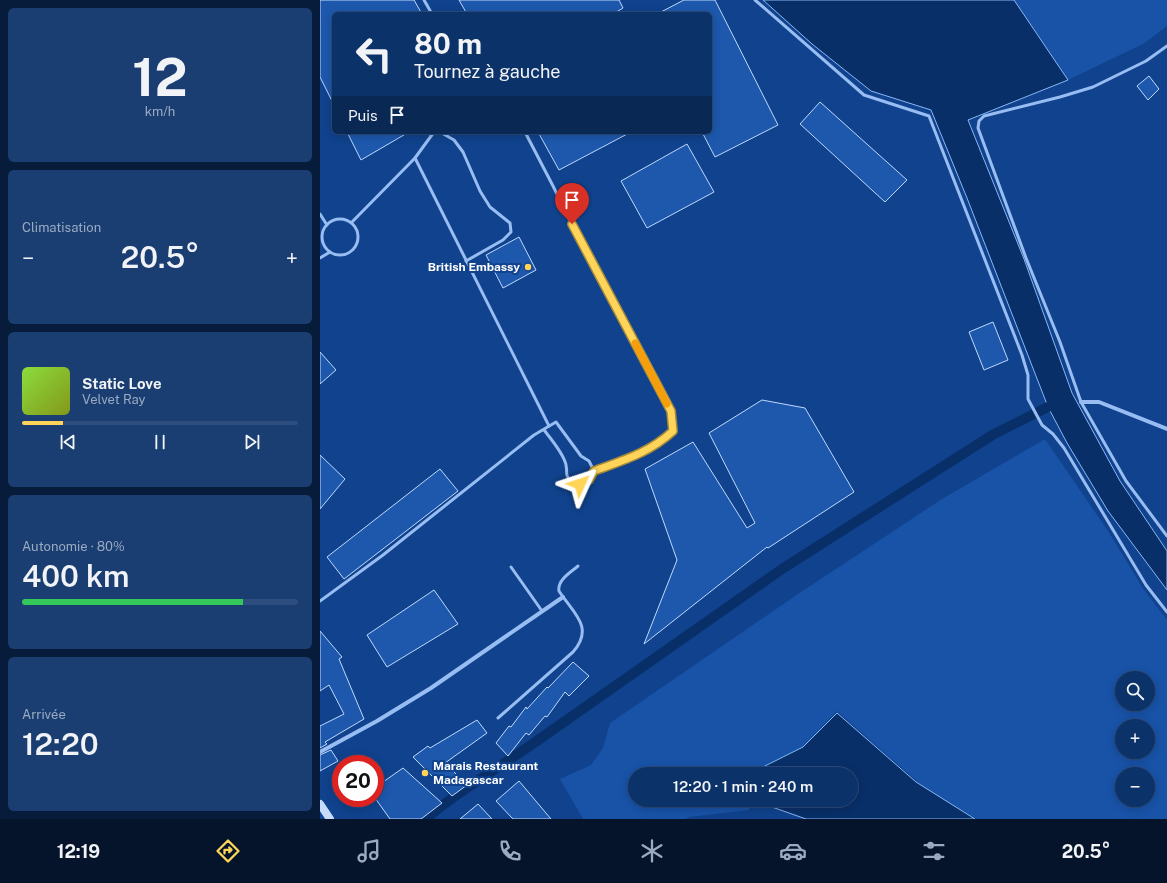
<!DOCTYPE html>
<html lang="fr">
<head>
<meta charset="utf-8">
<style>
	:root { --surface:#0c326a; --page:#1a3e72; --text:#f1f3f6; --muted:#9aaac1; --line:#2c4d7e; --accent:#ffd559 }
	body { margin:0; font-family:"Public Sans",sans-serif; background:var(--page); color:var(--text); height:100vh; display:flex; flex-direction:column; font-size:15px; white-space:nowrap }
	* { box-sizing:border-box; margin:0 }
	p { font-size:13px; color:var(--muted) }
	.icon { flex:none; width:22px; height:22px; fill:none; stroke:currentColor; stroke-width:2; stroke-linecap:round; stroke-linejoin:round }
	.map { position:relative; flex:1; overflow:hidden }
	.panel { display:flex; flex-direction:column; gap:8px; padding:8px; background:#071c3a; width:320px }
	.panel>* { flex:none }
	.hud { position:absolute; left:12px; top:12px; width:380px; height:122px; border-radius:6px; box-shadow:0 2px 10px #0003,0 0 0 1px var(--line); background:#0c326a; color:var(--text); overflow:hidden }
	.buttons { position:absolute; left:795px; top:671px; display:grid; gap:8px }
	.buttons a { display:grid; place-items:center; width:40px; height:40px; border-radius:50%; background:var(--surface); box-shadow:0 2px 10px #0003,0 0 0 1px var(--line); font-size:20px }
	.speed { position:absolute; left:12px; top:755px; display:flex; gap:8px; font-size:20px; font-weight:700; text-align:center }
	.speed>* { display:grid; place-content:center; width:52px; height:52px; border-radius:50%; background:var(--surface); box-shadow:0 2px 10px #0003,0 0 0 1px var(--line); line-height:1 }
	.speed .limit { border:6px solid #d22; background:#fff; color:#111 }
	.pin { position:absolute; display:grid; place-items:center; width:34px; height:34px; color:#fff; margin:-41px -17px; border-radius:50% 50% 50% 0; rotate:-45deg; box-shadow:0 0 4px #0007 }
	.pin .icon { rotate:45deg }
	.me { position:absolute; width:44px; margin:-22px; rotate:48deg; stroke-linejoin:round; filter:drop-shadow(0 0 3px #0008) }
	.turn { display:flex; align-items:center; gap:14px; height:84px; padding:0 16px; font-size:18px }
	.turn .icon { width:52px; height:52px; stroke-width:2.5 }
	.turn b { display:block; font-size:28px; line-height:34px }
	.then { display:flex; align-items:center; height:38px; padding:0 16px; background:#0003; gap:8px; font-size:15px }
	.big { font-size:30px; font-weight:600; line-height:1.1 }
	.panel .tile { flex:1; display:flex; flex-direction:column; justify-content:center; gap:6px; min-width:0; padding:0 14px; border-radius:6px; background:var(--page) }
	.panel .dial { align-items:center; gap:0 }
	.dial b { font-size:52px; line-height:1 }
	.song { display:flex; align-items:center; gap:12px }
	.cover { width:48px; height:48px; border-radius:6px; background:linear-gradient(135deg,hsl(90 70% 55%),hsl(70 70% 35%)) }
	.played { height:4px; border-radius:2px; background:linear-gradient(90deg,var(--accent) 15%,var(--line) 15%) }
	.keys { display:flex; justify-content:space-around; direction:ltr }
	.heat { display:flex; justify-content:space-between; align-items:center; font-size:22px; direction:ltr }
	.charge { height:6px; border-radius:3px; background:linear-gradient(90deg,#34c759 80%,var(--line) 0) }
	.trip { position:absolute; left:308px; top:767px; width:230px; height:40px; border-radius:20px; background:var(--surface); box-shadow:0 2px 10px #0003,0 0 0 1px var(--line); font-weight:600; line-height:40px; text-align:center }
	.menu { display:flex; height:64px; justify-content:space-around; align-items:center; background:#05142a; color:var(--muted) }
	.menu .icon { width:28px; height:28px }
	.menu .active { color:var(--accent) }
	.menu b { font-size:18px; color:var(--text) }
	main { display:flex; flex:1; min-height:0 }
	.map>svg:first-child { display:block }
	.green { fill:#1853a8; fill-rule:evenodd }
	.water { fill:#092f69; stroke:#89b8f6 }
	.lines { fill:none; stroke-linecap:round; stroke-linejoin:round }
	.canal { stroke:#092f69; stroke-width:10 }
	.building { fill:#1d58ad; stroke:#bfd9fd }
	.lane { stroke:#98bdf2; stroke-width:3 }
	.street { stroke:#98bdf2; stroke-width:4 }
	.secondary { stroke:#c7dcfc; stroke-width:8 }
	.route-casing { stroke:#a68a3a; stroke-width:10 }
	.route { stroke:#ffd559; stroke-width:7 }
	.slow { stroke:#f59e0b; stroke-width:7 }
	.poi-dot { fill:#ffd559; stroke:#10428d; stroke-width:1.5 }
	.labels { text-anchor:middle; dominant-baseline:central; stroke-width:4; stroke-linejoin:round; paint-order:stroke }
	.poi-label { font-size:12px; font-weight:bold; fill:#fff; stroke:#10428d; text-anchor:end }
</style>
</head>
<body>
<main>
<section class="panel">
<div class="tile dial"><b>12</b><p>km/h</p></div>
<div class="tile"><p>Climatisation</p>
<div class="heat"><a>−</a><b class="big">20.5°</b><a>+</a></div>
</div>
<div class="tile">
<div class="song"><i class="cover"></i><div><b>Static Love</b><p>Velvet Ray</p></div></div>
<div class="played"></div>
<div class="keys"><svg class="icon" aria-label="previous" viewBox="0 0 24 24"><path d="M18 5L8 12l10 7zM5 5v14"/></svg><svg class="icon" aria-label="pause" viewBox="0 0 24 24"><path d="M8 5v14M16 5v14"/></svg><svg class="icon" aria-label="next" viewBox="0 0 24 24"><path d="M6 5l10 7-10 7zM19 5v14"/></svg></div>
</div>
<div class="tile"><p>Autonomie · 80%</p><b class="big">400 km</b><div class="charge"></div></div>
<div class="tile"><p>Arrivée</p><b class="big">12:20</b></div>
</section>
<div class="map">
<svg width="847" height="819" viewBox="0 0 847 819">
	<rect width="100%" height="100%" fill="#10428d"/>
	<g class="green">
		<polygon points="694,0 847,0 847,26 823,44 748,80"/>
		<path d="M725 439 788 531 824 590 847 620V819H657L607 790 517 711 483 747 439 770 438 774H315V800H431L429 810 369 817 366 819H263L240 779 271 765 283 748 290 723 475 596 622 499ZM802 678H828V704H802ZM802 726H828V752H802ZM802 774H828V800H802Z"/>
	</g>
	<g class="water">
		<polygon points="443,0 694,0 748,80 648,120 704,259 752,393 800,481 847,551 847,590 788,511 747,443 728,407 647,198 611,110 551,91 492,44"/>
		<polygon points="517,713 596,782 655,819 486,819 432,800 531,800 531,774 440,774 443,767 483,747"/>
	</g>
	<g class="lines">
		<polyline class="canal" points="105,819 135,796 214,743 462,569 674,434 728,407"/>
	</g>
	<g class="building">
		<polygon points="0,0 94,0 102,14 14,14 14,105 0,77"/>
		<polygon points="139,0 299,0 303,8 293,14 147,14"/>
		<polygon points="364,0 395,0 458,125 395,157 382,132 390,132 390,14 337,14"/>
		<polygon points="829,76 839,89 828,100 817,86"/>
		<polygon points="500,102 587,180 565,202 480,124"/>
		<polygon points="27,132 89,132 41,160"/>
		<polygon points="218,132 311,132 239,170"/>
		<polygon points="367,144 394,192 327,228 301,181"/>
		<polygon points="199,237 216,270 183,288 166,255"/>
		<polygon points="673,322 688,360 664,370 649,332"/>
		<polygon points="0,352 16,370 0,384"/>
		<polygon points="442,400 485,408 534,492 448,548 447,547 324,644 357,560 325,469 373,442 427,528 435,523 389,433"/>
		<polygon points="0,455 25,479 0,509"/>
		<polygon points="120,469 138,491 24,579 7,557"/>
		<polygon points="114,590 138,624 67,667 47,635"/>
		<polygon points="0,631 22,657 19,659 44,719 5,742 7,744 0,748 0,726 24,714 9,685 0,691"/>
		<polygon points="253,662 269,676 249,696 245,692 227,717 225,716 209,735 206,733 188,756 176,743 189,726 191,727 206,707 207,709 227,687 228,688"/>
		<polygon points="157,720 167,733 125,763 147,785 132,796 93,757 108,746 110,748"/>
		<polygon points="11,750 18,761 0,771 0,755"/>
		<polygon points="83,768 122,803 101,819 70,819 55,798 55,770 63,782"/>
		<polygon points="199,781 231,819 193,819 176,801"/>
		<polygon points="158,804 172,819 140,819"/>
	</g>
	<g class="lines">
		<g class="lane">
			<polyline points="104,0 112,14"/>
			<polyline points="435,0 544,95 609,116 702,355 708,375 708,399 722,425 733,434 744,448 826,585 847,612"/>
			<polyline points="309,14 310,14"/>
			<polyline points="847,46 826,61 773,87 740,97 664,116 659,121 658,128 706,258 740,342 761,402 806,481 847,536"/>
			<polyline points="120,132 134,140 143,152 160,191 170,207 190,223 191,232 183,240 146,261"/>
			<path d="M205 132 233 186 264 249 351 411 353 431C328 453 305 460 274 471"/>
			<polyline points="95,158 229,426"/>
			<polyline points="0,214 7,225"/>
			<circle cx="20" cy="237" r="18"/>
			<polyline points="32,222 95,158 114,132"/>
			<polyline points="0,258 10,252"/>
			<polyline points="191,567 222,611"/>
			<path d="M0 601 63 555 214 435 236 422 261 456 269 461 274 471C268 482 265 484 252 483 244 473 248 476 246 465 244 454 231 439 224 430"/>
			<path d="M178 718 253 652C275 627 253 613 239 591 237 580 251 572 258 566"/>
		</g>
		<g class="street">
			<polyline points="761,402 779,402 847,429"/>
			<polyline points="0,752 57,721 111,688 243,597"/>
		</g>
		<polyline class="secondary" points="0,804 10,819"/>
	</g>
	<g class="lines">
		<g class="route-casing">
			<path id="route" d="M252 224 351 411 353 431C329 453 304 460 274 471L269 480 260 484"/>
		</g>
		<use href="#route" class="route"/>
		<polyline class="slow" points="315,343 347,404"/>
	</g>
	<g class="poi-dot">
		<circle cx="208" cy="267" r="4"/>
		<circle cx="105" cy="773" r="4"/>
	</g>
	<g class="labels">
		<g class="poi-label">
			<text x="200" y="267">British Embassy</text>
			<text x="113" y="766" text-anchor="start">Marais Restaurant<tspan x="113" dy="14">Madagascar</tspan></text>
		</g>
	</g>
</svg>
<div class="buttons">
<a><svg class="icon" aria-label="search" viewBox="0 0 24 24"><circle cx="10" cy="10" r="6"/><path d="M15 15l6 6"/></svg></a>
<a>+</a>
<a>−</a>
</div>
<div class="speed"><div class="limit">20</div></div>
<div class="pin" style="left:252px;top:224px;background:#d93025"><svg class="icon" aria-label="arrive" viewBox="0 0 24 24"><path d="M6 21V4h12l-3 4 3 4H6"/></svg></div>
<svg class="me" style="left:260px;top:484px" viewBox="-20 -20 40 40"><path d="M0-17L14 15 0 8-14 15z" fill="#ffd559" stroke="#fff" stroke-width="4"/></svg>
<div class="trip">12:20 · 1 min · 240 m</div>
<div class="hud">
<div class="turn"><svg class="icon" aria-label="left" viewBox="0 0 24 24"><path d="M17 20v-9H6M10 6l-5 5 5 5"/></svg><div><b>80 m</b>Tournez à gauche</div></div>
<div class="then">Puis<svg class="icon" aria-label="arrive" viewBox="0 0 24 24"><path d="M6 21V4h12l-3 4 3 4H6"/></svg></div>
</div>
</div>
</main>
<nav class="menu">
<b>12:19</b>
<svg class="icon active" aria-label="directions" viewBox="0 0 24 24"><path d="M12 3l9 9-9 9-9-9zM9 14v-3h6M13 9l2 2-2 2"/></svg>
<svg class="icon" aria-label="music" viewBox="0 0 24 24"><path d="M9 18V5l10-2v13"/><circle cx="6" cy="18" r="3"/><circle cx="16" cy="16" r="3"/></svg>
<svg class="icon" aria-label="phone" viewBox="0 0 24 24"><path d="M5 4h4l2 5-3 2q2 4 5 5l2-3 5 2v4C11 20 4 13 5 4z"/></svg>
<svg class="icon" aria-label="climate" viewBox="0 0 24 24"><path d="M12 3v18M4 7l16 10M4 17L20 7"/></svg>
<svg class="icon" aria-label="car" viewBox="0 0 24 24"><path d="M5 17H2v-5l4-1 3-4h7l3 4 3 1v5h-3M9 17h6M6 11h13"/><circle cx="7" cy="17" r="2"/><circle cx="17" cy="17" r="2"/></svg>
<svg class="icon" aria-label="filters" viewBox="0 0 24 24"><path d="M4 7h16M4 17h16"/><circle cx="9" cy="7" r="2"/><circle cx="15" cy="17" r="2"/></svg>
<b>20.5°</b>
</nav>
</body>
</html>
